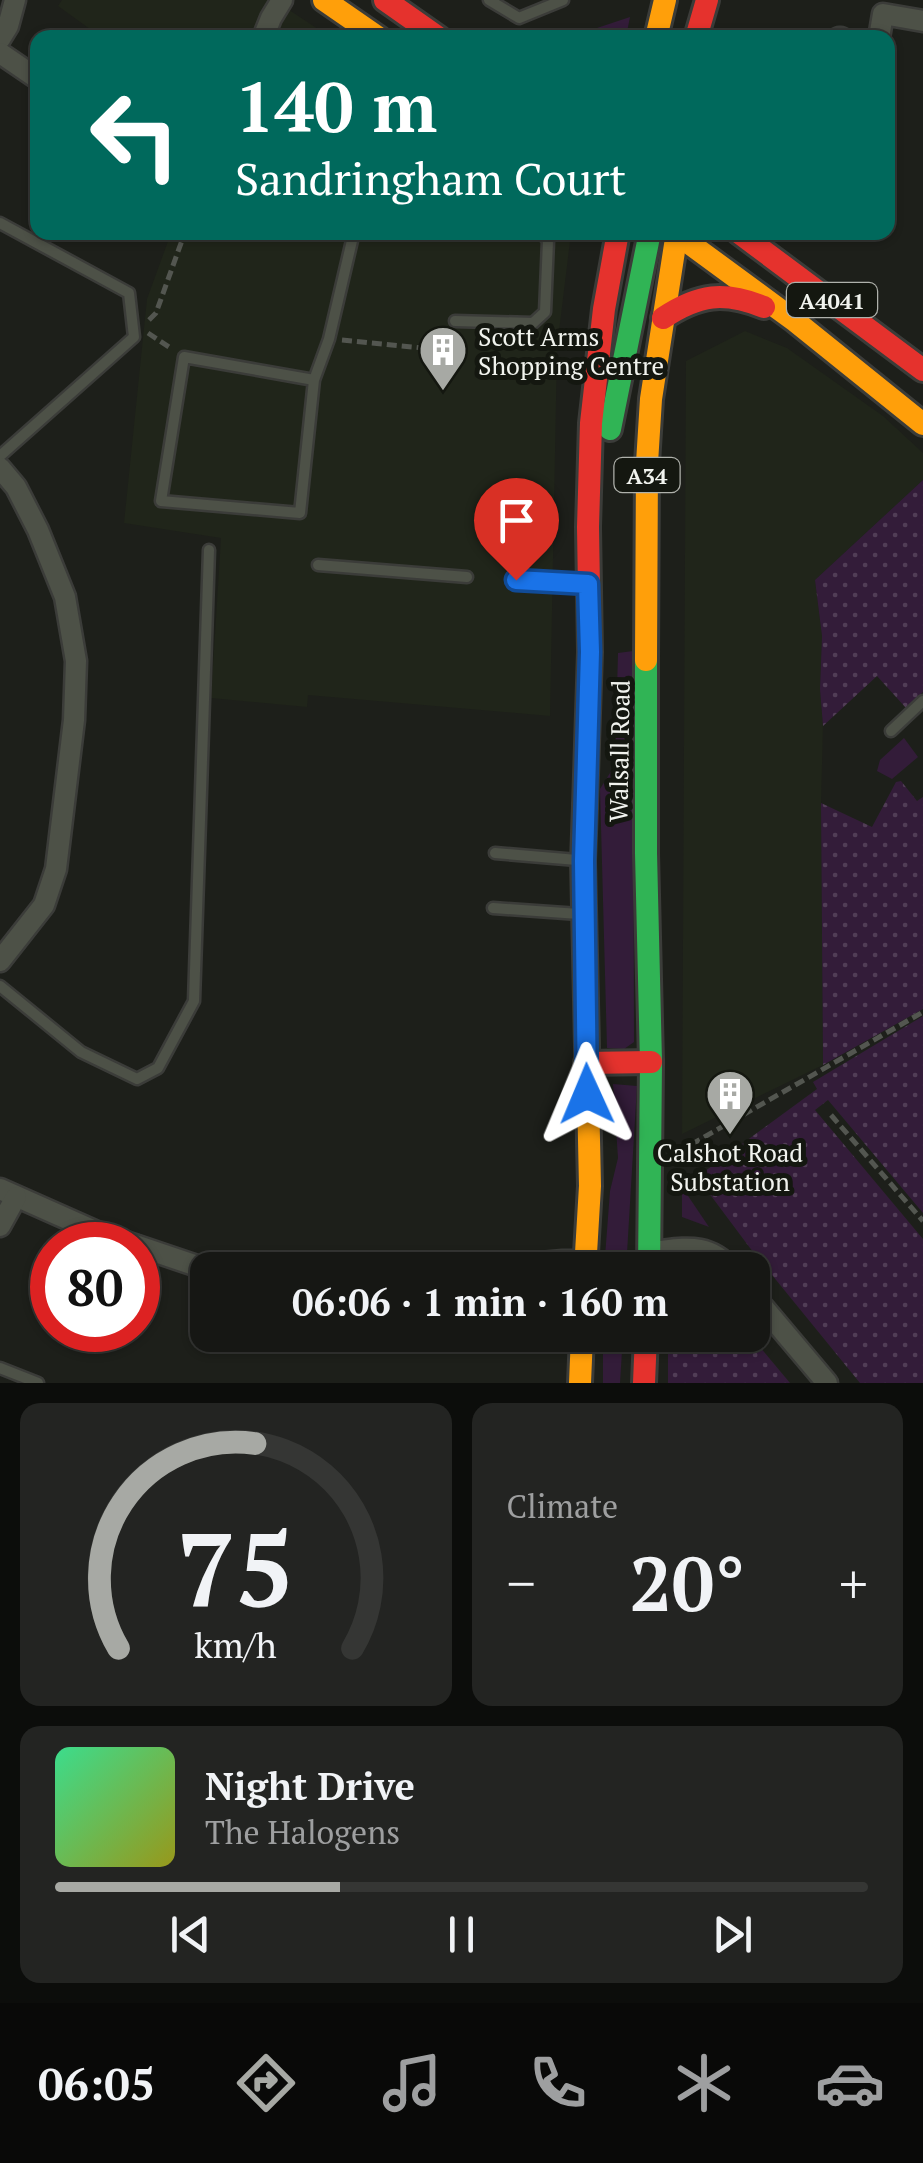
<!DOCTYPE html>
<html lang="en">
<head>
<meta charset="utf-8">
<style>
	:root { --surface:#161714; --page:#232422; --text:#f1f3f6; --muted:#9e9fa0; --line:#353634; --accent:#a7a9a4 }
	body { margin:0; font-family:"PT Serif",serif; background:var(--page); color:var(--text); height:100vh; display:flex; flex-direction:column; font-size:38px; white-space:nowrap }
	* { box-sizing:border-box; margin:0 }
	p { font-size:32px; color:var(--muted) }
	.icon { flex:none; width:55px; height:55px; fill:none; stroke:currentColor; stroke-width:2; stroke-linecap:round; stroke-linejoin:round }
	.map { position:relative; height:1383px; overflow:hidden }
	.sheet { display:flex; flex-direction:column; gap:20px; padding:20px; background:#0c0d0b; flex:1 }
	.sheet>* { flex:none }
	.hud { position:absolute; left:30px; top:30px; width:865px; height:210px; border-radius:20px; box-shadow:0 2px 8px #0004,0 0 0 2px var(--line); background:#00695c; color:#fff; overflow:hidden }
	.speed { position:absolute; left:30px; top:1222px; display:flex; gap:20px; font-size:50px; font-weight:700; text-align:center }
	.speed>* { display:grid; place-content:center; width:130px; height:130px; border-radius:50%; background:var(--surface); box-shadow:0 2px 8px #0004,0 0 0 2px var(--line); line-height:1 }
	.speed .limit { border:15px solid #d22; background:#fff; color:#111 }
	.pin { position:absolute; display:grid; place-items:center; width:85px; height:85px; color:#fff; margin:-102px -42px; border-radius:50% 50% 50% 0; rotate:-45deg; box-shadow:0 0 10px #0007 }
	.pin .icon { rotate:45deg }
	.me { position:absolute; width:110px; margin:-55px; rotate:359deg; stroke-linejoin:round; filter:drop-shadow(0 0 8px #0008) }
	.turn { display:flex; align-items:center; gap:35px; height:210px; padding:0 40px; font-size:45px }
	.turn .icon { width:130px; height:130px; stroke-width:2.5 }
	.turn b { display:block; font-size:70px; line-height:85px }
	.big { font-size:75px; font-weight:700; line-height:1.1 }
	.sheet .card { flex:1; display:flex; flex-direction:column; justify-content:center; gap:15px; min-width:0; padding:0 35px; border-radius:20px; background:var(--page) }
	.sheet .dial { align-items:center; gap:0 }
	.dial svg { height:260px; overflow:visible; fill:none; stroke:var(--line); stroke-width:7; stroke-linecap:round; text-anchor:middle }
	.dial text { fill:var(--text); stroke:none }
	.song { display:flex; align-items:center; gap:30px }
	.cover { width:120px; height:120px; border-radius:15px; background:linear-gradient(135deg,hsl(150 70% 55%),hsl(60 70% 35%)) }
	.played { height:10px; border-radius:5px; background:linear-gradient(90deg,var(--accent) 35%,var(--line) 35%) }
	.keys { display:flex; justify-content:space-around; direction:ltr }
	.heat { display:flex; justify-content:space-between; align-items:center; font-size:55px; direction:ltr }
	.sheet .tiles { flex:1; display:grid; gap:20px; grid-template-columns:1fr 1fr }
	.card:last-child { grid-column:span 2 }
	.trip { position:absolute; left:190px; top:1252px; width:580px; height:100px; border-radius:20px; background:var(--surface); box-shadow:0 2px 8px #0004,0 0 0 2px var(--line); font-weight:700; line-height:100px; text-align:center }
	.tab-bar { display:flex; height:160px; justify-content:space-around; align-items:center; background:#090908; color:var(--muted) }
	.tab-bar .icon { width:70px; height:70px }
	.tab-bar .active { color:var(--accent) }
	.tab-bar b { font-size:45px; color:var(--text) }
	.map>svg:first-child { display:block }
	.built { fill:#20251a }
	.grass { fill:#331c39 }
	.garden { fill:url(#garden-dots) }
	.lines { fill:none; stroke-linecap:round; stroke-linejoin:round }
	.lane-casing { stroke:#3b3c39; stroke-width:15 }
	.street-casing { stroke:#3b3c39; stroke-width:25 }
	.fast-casing { stroke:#3b3c39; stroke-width:28 }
	.slow-casing { stroke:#3b3c39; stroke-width:28 }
	.jam-casing { stroke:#3b3c39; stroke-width:28 }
	.path { stroke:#535650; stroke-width:5; stroke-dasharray:10 5; stroke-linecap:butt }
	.lane { stroke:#4d5147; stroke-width:10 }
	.street { stroke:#4d5147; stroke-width:20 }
	.fast { stroke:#30b455; stroke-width:22 }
	.slow { stroke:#ff9f0a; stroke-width:22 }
	.jam { stroke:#e5322d; stroke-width:22 }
	.route-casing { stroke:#114b97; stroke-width:25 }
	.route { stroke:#1a73e8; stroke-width:18 }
	.labels { text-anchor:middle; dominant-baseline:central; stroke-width:10; stroke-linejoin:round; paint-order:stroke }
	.shield { fill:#141710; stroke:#afb1ab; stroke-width:2.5 }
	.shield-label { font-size:22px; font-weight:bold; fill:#f1f3ee }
	.poi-label { font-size:25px; fill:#f1f3ee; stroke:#141710; text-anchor:start }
	.street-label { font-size:25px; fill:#f1f3ee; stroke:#141710 }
</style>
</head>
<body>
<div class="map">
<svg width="923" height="1383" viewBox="0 0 923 1383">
	<defs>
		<pattern id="garden-dots" width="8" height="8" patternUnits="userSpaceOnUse" patternTransform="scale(2.5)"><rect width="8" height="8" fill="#331c39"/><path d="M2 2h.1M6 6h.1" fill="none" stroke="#513d56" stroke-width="1.8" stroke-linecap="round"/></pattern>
	</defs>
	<rect width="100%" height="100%" fill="#1d1f1a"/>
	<g class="built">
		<polygon points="62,0 274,0 330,37 101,37 58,6"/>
		<polygon points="171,233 571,233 557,348 550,716 308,695 307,707 211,698 221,538 124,523 147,299"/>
		<polygon points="745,331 787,348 883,416 923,453 923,480 815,580 822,636 820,689 823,726 821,803 823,1065 682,1134 686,361"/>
	</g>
	<g class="grass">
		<polygon points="630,17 626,37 570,37"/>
		<polygon points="633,651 634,1042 624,1049 607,1048 600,789 615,765 618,653"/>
		<polygon points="904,738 918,757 892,779 877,771 880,760"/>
		<polygon points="613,1084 637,1086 626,1270 604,1270 610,1191 618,1158"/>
		<polygon points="682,1187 709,1227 682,1217"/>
		<polygon points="603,1335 623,1335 620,1383 603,1383"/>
	</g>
	<g class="garden">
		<polygon points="923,480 923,692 906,708 877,676 823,726 820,689 822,636 815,580"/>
		<polygon points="901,781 917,801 923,797 923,1009 823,1065 821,803 872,827 896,782"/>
		<polygon points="923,1016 923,1213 828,1100 815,1110 923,1239 923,1383 860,1383 750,1248 697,1177 817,1089 813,1082"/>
		<polygon points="671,1335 750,1335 790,1383 668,1383 668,1349"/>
	</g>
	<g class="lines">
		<g class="lane-casing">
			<g id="lane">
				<polyline points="489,0 519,18 563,0"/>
				<polyline points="0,223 129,293 134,337 0,456"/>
				<polyline points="455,321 533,323 545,312 548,241 541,232"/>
				<polyline points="314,380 184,357 161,501 300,513 314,380 329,339 354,232"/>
				<polyline points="318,565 467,577"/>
				<polyline points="516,580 582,583"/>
				<polyline points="891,731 923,701"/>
				<polyline points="495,853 577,860"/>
				<polyline points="493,908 579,914"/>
				<polyline points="0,986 81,1052 137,1079 158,1068 194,1001 209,550"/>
				<polyline points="0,1368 38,1383"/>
			</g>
		</g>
		<g class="street-casing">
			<g id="street">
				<polyline points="263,38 271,18 282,0"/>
				<polyline points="839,38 841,38"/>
				<polyline points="879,38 883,14 923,21"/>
				<polyline points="0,39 8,26 15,0"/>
				<polyline points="0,53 38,79"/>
				<polyline points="0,468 16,487 38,530 65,597 76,661 74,720 56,869 44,905 0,961"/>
				<polyline points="0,1189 99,1233 135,1245"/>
				<polyline points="0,1226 16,1197"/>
				<polyline points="138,1246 209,1270"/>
				<path d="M650 1252C683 1249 708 1241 732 1270"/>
				<polyline points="458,1270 563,1261 586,1261"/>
				<polyline points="752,1294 827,1383"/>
			</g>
		</g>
		<g class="fast-casing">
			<g id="fast">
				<polyline points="610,429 650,232"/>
				<polyline points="646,660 646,853 651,1062 649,1270"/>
			</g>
		</g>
		<g class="slow-casing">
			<g id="slow">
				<polyline points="324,0 379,38"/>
				<polyline points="656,38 665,0"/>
				<polyline points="674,232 795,321 923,424"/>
				<polyline points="646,660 647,463 651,399 677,232"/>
				<polyline points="585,806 583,861 590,1186 585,1270"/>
				<polyline points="580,1383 582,1335"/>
			</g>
		</g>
		<g class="jam-casing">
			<g id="jam">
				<polyline points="385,0 439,38"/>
				<polyline points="696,38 707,0"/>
				<polyline points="738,232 923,370"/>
				<path d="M663 318C699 294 724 291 764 307"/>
				<polyline points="585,806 590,652 588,527 591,423 604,309 618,232"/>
				<polyline points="586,1063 651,1062"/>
				<polyline points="644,1383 646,1335"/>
			</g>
		</g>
		<g class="path">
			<polyline points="149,320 156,313 185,232"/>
			<polyline points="148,333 172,349"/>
			<polyline points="342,340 433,349"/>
			<polyline points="831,1115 923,1221"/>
			<polyline points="678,1152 923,1012"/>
		</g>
		<use href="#lane" class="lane"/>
		<use href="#street" class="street"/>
		<use href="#fast" class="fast"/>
		<use href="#slow" class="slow"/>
		<use href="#jam" class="jam"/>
	</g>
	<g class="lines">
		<g class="route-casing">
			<polyline id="route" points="516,580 588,584 590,652 584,861 587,1094"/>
		</g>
		<use href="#route" class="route"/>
	</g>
	<defs>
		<g id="building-pin" transform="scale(2.5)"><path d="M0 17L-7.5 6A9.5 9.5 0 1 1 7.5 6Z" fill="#a7a9a4" stroke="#141710"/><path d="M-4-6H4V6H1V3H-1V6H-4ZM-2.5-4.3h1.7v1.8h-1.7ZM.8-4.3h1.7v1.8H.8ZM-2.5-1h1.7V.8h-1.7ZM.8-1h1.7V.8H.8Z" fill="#fff"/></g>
	</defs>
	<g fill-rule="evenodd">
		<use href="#building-pin" x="443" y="350"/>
		<use href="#building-pin" x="730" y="1094"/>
	</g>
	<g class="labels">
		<g class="shield">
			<rect x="787" y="283" width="90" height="34" rx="8"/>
			<rect x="614.5" y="458" width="65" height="34" rx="8"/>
		</g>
		<g class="shield-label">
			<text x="832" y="300">A4041</text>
			<text x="647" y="475">A34</text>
		</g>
		<g class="poi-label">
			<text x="478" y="336">Scott Arms<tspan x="478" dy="29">Shopping Centre</tspan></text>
			<text x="730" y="1152" text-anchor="middle">Calshot Road<tspan x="730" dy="29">Substation</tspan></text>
		</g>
		<g class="street-label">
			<text transform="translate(619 751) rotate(-89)">Walsall Road</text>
		</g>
	</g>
</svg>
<div class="speed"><div class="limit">80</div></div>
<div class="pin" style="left:516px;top:580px;background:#d93025"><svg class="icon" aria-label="arrive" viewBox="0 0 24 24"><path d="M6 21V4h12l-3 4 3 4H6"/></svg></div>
<svg class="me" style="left:587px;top:1094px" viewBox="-20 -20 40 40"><path d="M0-17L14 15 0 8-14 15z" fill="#1a73e8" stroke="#fff" stroke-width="4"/></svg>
<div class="trip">06:06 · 1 min · 160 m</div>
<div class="hud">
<div class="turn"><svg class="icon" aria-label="left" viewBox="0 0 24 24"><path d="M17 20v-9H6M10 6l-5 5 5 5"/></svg><div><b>140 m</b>Sandringham Court</div></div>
</div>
</div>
<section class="sheet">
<div class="tiles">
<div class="card dial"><svg viewBox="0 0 100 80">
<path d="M14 69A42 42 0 1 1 86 69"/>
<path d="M14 69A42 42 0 0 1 56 6" stroke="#a7a9a4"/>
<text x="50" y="56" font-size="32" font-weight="700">75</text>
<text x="50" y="72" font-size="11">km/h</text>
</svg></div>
<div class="card"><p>Climate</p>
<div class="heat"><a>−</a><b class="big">20°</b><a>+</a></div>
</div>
<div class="card">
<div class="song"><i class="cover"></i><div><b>Night Drive</b><p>The Halogens</p></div></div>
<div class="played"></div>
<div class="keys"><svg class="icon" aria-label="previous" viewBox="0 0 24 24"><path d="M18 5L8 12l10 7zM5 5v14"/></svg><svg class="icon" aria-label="pause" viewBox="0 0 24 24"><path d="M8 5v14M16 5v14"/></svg><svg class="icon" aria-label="next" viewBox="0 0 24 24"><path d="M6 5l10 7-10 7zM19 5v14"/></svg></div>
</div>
</div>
</section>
<nav class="tab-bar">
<b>06:05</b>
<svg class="icon active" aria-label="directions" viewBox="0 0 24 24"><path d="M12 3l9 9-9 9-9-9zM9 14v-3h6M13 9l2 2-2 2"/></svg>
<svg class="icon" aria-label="music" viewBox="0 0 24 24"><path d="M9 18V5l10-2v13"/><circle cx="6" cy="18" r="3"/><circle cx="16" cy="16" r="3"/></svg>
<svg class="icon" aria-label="phone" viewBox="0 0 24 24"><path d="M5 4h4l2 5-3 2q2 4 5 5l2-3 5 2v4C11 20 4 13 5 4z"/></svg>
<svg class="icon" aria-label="climate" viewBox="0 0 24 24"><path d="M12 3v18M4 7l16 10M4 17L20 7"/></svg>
<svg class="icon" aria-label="car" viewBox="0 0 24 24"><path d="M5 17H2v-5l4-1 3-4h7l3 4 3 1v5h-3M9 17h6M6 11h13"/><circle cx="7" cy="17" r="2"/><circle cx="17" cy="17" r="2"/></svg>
</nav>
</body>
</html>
